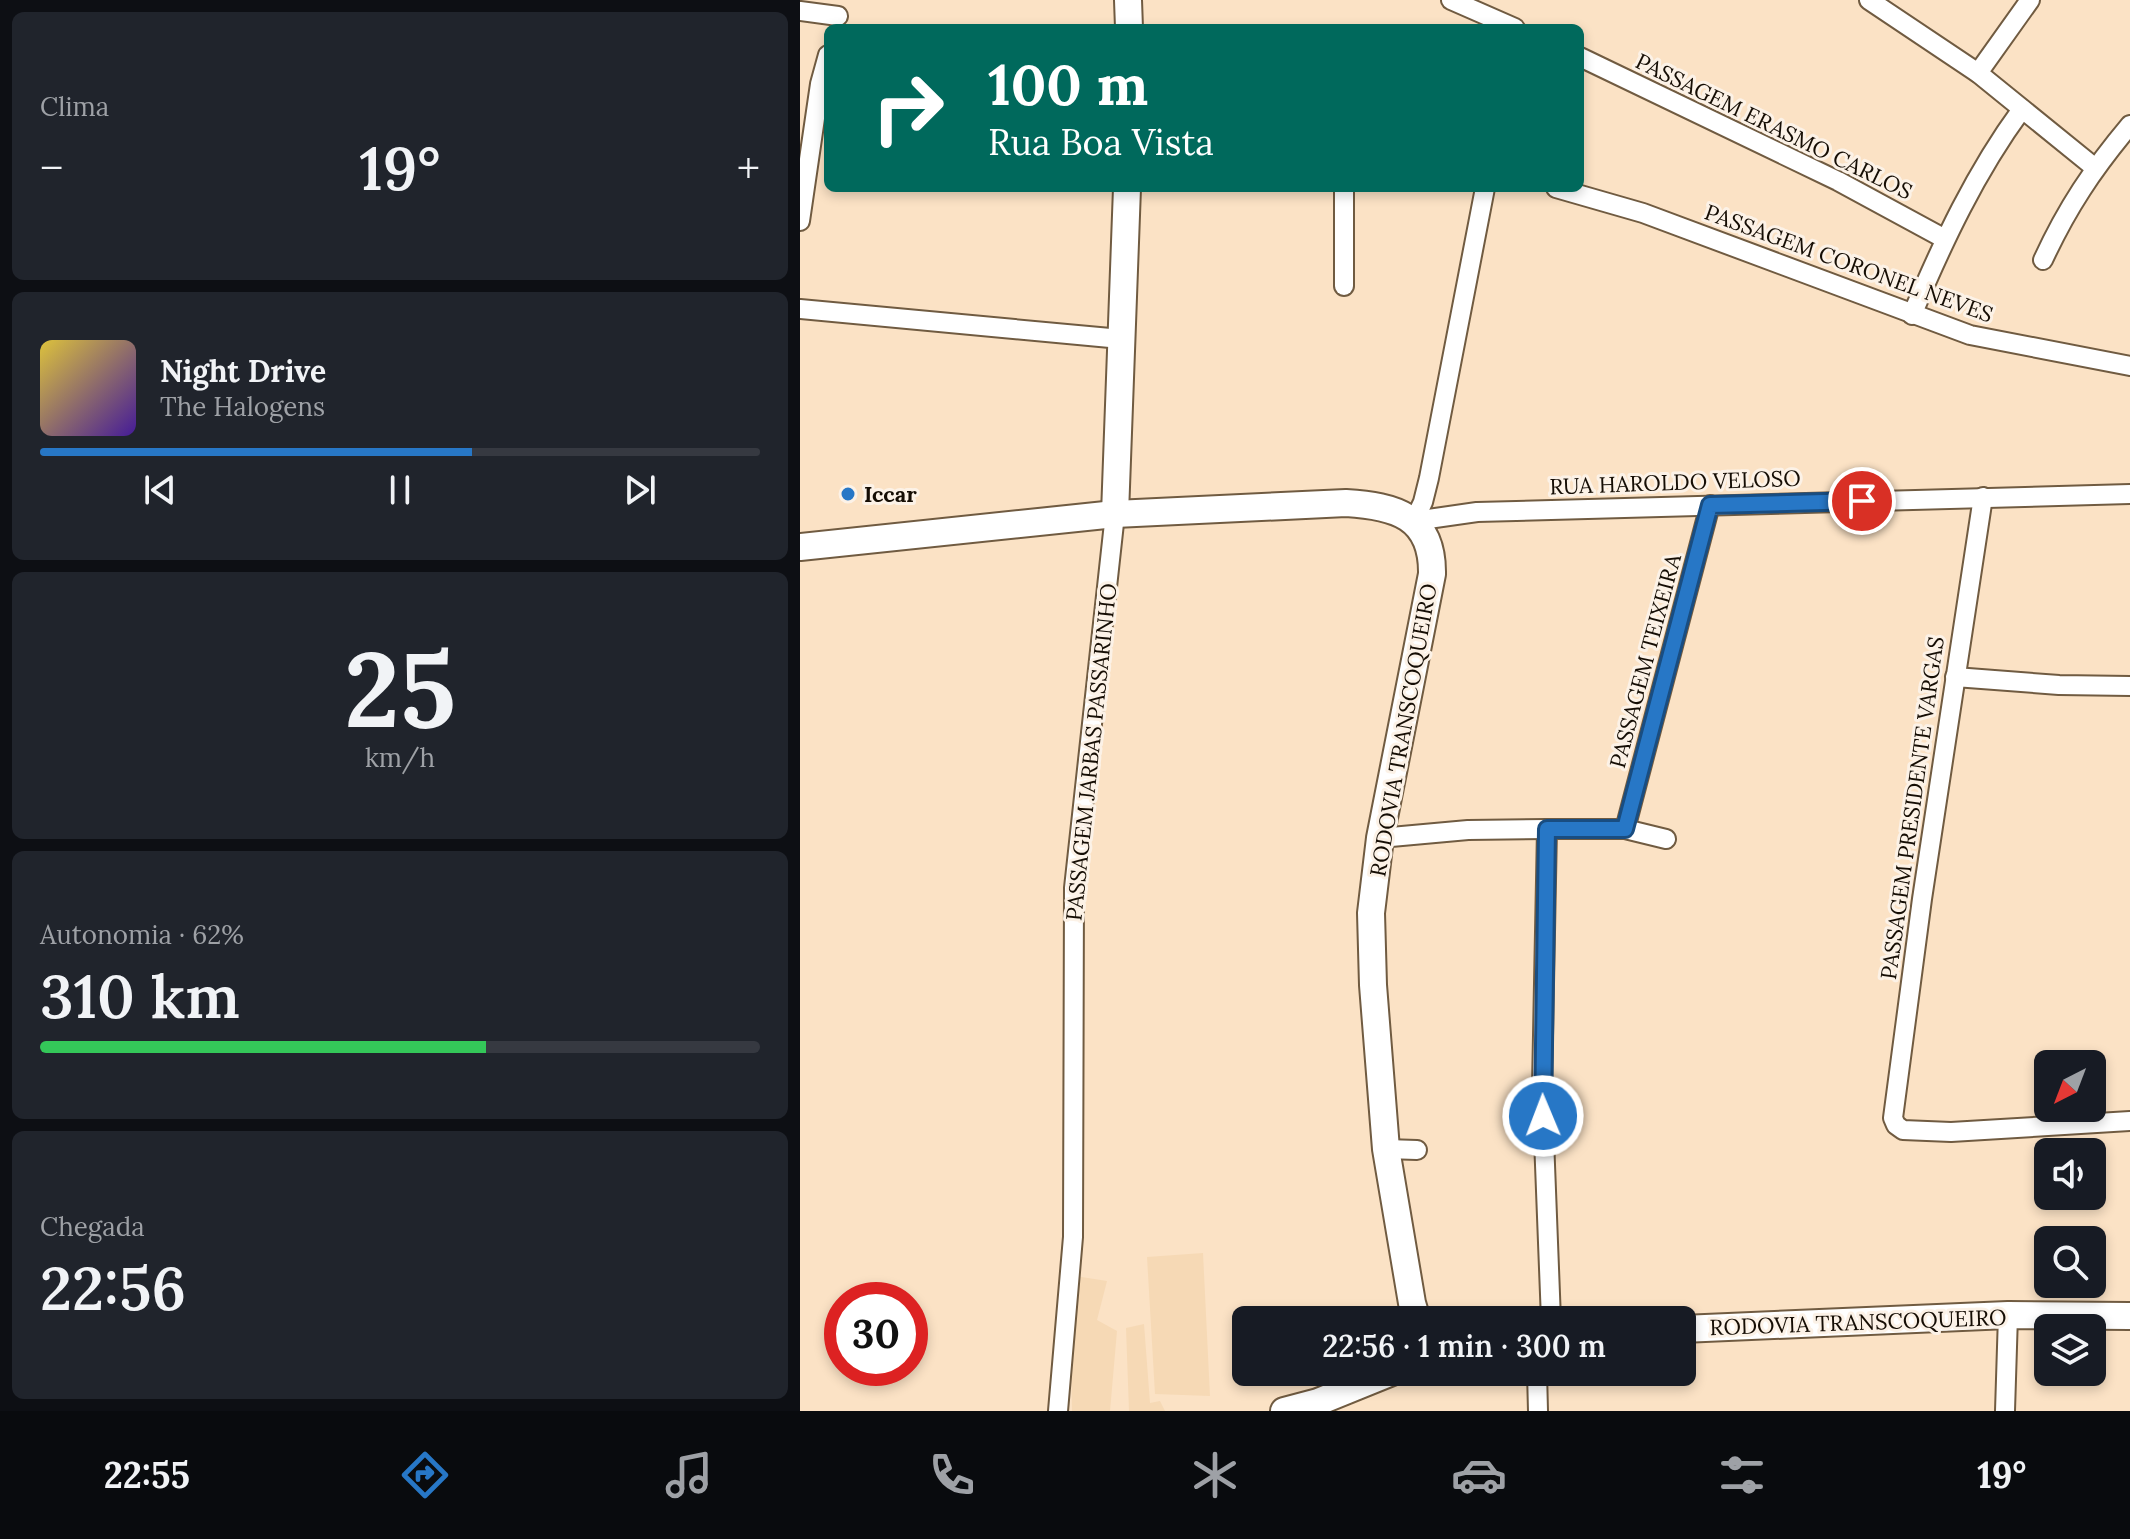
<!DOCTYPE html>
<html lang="pt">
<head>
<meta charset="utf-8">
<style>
	:root { --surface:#171b24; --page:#20242c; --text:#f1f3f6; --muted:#9ea1a6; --line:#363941; --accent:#2777c6 }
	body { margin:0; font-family:Lora,serif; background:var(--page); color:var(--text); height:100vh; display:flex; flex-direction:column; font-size:30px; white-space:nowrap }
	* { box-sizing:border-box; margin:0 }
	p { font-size:26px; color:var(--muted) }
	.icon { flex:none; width:44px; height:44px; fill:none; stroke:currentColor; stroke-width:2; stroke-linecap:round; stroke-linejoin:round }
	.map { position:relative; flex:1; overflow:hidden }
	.panel { display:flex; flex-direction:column; gap:12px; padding:12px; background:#0d0f14; width:800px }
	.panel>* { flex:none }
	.banner { position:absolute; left:24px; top:24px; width:760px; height:168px; border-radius:12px; box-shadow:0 4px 12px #0003; background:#00695c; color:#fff; overflow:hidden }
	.needle { width:52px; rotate:222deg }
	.controls { position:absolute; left:1234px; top:1050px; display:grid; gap:16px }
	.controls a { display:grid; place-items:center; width:72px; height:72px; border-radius:12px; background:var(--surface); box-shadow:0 4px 12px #0003; font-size:40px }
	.speed { position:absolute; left:24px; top:1282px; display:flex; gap:16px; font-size:40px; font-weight:700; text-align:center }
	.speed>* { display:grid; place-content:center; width:104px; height:104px; border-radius:50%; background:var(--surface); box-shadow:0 4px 12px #0003; line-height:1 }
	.speed .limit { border:12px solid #d22; background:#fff; color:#111 }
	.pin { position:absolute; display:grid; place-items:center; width:68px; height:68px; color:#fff; margin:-34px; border:4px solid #fff; border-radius:50%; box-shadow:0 2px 8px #0007 }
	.me { position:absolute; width:88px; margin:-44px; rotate:359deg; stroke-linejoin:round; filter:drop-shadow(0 0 6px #0008) }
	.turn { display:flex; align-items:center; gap:28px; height:168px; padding:0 32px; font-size:36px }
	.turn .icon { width:104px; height:104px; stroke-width:2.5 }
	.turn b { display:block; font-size:56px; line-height:68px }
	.big { font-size:60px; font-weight:600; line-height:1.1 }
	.panel .tile { flex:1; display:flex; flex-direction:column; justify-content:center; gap:12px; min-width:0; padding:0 28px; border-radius:12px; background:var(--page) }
	.panel .dial { align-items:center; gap:0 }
	.dial b { font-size:104px; line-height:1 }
	.song { display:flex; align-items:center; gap:24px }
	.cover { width:96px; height:96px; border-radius:12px; background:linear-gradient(135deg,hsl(50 70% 55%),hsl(260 70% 35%)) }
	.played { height:8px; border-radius:4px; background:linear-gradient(90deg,var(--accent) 60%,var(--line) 60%) }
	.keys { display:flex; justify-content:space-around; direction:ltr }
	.heat { display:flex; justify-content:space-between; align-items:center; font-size:44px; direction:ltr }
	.charge { height:12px; border-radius:6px; background:linear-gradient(90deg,#34c759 62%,var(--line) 0) }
	.trip { position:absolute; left:432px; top:1306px; width:464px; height:80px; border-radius:12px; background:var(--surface); box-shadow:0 4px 12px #0003; font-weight:600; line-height:80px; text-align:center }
	.tabs { display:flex; height:128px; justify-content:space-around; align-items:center; background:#090b0e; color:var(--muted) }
	.tabs .icon { width:56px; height:56px }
	.tabs .on { color:var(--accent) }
	.tabs b { font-size:36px; color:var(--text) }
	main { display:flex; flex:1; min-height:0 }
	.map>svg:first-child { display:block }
	.built { fill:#f6d9b5 }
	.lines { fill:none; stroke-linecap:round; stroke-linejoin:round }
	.minor-casing { stroke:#705b41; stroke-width:22 }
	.secondary-casing { stroke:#705b41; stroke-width:30 }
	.minor { stroke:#fff; stroke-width:18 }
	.secondary { stroke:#fff; stroke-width:26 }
	.route-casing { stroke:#194d81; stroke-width:20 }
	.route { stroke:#2777c6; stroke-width:14 }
	.poi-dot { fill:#2777c6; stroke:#fcf2e7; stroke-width:3 }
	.labels { text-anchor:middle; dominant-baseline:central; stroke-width:6; stroke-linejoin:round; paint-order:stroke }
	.street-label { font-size:22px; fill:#150d04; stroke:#fcf2e7 }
	.poi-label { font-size:22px; font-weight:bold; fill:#150d04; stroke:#fcf2e7; text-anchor:start }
</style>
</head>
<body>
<main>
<section class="panel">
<div class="tile"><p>Clima</p>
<div class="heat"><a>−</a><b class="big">19°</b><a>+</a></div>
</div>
<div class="tile">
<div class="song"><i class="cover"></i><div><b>Night Drive</b><p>The Halogens</p></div></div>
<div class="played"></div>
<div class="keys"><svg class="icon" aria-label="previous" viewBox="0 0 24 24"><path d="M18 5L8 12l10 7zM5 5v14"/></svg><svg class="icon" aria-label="pause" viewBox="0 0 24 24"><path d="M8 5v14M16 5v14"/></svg><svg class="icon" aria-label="next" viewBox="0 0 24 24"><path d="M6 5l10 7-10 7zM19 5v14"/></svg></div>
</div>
<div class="tile dial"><b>25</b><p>km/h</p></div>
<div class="tile"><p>Autonomia · 62%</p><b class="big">310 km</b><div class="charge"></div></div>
<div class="tile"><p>Chegada</p><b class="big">22:56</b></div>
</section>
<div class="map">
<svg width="1330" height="1411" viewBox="0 0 1330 1411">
	<rect width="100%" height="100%" fill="#fbe2c5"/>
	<g class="built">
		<polygon points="403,1253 410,1396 355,1394 347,1257"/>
		<polygon points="269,1275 307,1281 297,1320 317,1331 310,1411 272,1411"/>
		<polygon points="344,1324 350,1403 360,1401 365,1411 329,1411 326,1328"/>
	</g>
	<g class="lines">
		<g class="minor-casing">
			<g id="minor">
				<polyline points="651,0 715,28"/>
				<polyline points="1069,0 1178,73 1294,167"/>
				<polyline points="0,11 38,16"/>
				<polyline points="780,57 1038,181 1145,239"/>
				<polyline points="1178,73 1230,0"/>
				<polyline points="544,188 544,286"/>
				<polyline points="756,188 843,213 1170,335 1330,366"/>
				<polyline points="0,221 20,84 28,55"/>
				<path d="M1243 260C1267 208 1293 169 1330 125"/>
				<polyline points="0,309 321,339"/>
				<path d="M1112 315C1143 242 1175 173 1222 109"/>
				<polyline points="1183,497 1122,899 1093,1118 1096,1125 1103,1130 1151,1132 1330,1121"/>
				<polyline points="614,521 677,512 1330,494"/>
				<polyline points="614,521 623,502 629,478 685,188"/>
				<polyline points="1155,677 1259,685 1330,686"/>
				<polyline points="747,829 742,1087 751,1320"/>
				<polyline points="825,829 910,505"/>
				<polyline points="580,838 668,830 747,829 825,829 866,839"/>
				<polyline points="586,1149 617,1150"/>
				<polyline points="737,1372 738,1411"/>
				<polyline points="258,1411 273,1237 274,888 315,514"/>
				<polyline points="1205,1411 1208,1315"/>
			</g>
		</g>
		<g class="secondary-casing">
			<g id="secondary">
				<polyline points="328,0 329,28"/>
				<polyline points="315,514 327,188"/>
				<path d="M0 547 315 514 546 503C595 506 633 516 632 574L580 838 571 913 573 985 586 1149 612 1303 617 1320"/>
				<polyline points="882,1329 1208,1315 1330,1316"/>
				<polyline points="484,1411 518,1402 592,1372"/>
			</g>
		</g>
		<use href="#minor" class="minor"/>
		<use href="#secondary" class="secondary"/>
	</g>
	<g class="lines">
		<g class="route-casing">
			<polyline id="route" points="743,1116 747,829 825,829 910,505 1062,501"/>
		</g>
		<use href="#route" class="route"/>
	</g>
	<circle class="poi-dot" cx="48" cy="494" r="8"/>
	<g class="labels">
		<g class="street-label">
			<text transform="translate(974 126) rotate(26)">PASSAGEM ERASMO CARLOS</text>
			<text transform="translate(1049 263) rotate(20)">PASSAGEM CORONEL NEVES</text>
			<text transform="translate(875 482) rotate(-2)">RUA HAROLDO VELOSO</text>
			<text transform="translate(845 661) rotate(-75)">PASSAGEM TEIXEIRA</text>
			<text transform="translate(603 730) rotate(-80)">RODOVIA TRANSCOQUEIRO</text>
			<text transform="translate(291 752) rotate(-84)">PASSAGEM JARBAS PASSARINHO</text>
			<text transform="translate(1112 808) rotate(-82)">PASSAGEM PRESIDENTE VARGAS</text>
			<text transform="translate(1058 1322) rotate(-2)">RODOVIA TRANSCOQUEIRO</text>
		</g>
		<g class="poi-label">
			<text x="64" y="494">Iccar</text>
		</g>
	</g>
</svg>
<div class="controls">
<a><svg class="needle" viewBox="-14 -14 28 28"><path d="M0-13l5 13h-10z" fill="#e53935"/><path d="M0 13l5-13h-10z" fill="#9ea1a6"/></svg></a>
<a><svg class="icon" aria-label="sound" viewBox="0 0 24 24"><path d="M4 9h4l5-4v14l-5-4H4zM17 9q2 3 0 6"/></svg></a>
<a><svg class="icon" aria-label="search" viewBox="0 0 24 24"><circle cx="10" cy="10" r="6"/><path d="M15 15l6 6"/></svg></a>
<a><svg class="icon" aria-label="layers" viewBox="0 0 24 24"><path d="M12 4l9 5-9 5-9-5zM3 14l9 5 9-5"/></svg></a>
</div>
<div class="speed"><div class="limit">30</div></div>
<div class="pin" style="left:1062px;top:501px;background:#d93025"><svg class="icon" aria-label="arrive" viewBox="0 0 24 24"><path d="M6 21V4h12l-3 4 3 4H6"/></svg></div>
<svg class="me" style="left:743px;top:1116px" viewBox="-20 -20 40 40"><circle r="17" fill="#2777c6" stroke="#fff" stroke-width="3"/><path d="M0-11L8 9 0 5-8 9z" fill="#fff"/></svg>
<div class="trip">22:56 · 1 min · 300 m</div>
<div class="banner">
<div class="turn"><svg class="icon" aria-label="right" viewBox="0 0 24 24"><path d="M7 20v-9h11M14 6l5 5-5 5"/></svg><div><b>100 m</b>Rua Boa Vista</div></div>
</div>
</div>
</main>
<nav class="tabs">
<b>22:55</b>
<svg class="icon on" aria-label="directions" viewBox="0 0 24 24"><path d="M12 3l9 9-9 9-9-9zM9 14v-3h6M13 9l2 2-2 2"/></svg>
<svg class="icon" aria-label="music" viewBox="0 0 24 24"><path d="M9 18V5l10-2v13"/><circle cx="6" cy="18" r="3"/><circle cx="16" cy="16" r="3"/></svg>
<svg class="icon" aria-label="phone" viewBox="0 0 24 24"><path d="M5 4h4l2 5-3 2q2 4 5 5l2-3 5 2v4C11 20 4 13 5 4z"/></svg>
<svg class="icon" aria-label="climate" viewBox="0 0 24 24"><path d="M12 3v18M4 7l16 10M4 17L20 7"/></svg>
<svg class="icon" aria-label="car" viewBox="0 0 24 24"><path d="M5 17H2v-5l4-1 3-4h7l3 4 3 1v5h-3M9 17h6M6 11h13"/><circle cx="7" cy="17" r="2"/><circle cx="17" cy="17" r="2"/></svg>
<svg class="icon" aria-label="filters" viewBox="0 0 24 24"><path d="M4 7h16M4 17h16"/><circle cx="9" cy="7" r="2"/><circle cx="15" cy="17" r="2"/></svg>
<b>19°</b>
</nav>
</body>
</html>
